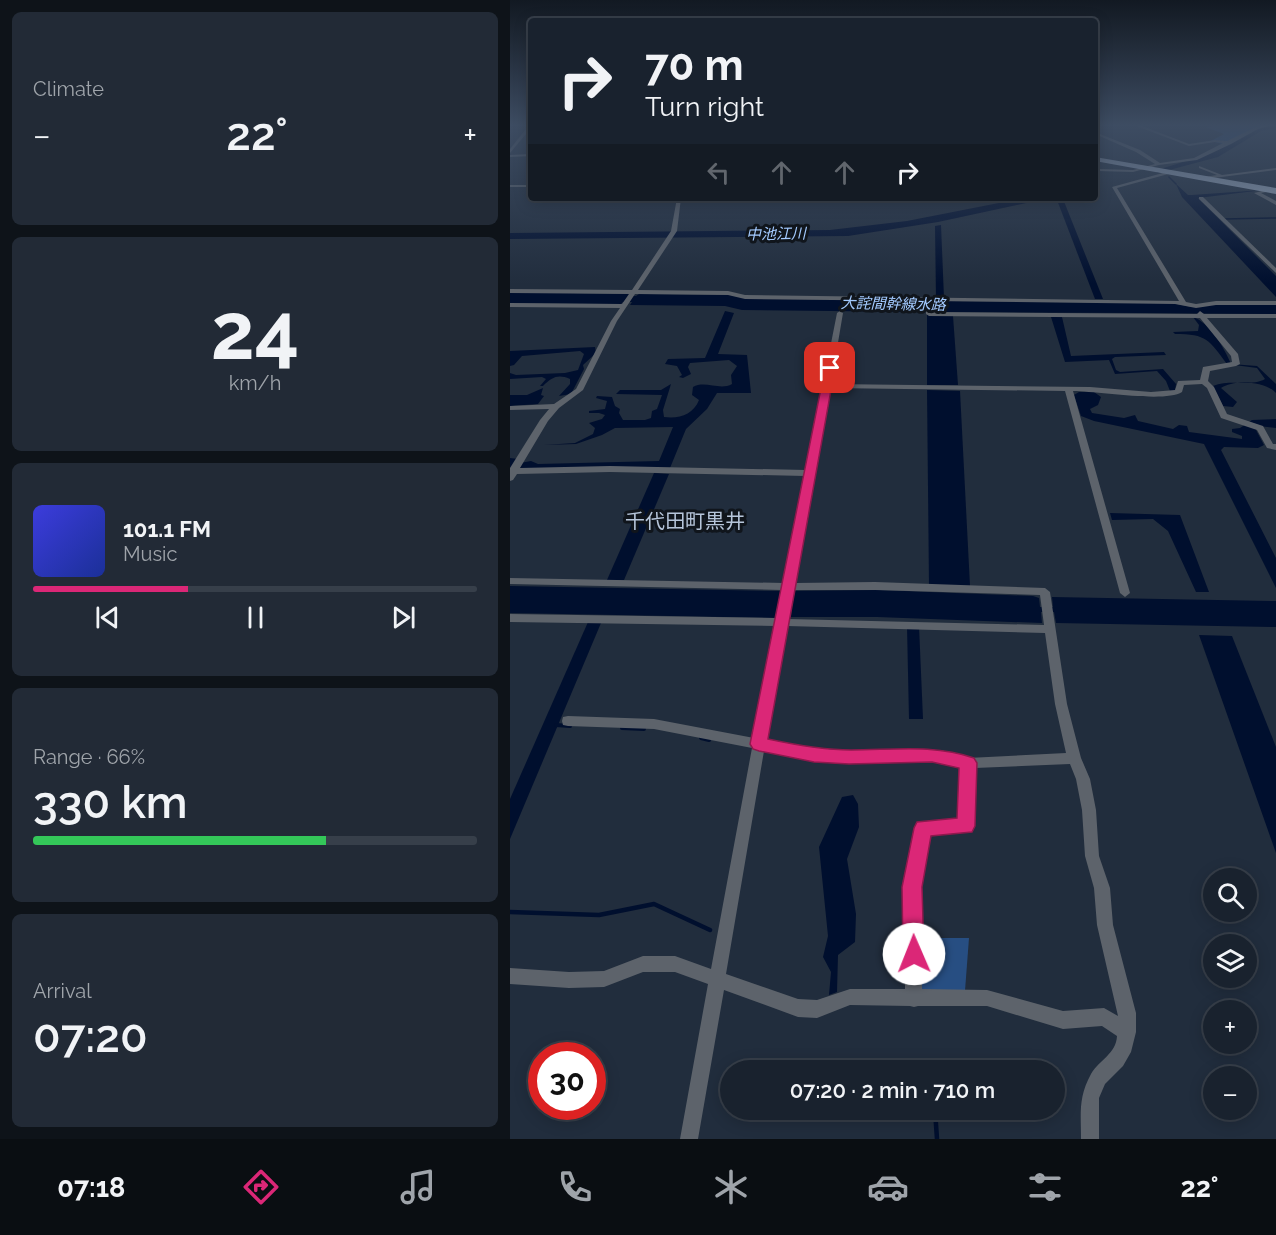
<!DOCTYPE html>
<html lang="en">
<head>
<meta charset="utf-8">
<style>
	:root { --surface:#19222e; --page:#222a36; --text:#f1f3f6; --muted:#9fa4aa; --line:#373f4a; --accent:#db2777 }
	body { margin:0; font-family:Raleway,"Noto Sans JP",sans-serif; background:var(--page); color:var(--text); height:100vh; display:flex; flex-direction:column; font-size:22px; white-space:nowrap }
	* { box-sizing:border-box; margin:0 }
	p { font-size:20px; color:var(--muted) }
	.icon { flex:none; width:33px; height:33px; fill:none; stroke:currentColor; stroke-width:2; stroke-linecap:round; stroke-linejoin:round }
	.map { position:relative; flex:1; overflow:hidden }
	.drawer { display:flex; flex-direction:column; gap:12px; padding:12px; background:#0e1319; width:510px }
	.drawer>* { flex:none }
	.hud { position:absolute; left:18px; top:18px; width:570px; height:183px; border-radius:6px; box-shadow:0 3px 15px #0003,0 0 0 2px var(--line); background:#19222e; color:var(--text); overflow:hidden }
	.buttons { position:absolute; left:693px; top:868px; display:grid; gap:12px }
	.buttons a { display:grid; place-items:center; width:54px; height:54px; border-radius:50%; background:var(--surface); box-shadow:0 3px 15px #0003,0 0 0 2px var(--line); font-size:30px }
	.speed { position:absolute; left:18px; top:1042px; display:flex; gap:12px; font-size:30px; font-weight:700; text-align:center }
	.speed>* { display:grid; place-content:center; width:78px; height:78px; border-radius:50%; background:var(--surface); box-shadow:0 3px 15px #0003,0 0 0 2px var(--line); line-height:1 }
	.speed .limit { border:9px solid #d22; background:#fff; color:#111 }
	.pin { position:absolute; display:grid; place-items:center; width:51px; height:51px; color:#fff; margin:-26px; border-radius:12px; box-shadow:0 3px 9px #0006 }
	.me { position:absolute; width:66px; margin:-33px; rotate:359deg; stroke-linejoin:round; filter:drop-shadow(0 0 4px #0008) }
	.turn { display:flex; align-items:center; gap:21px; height:126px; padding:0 18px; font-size:27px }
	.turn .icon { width:78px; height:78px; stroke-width:2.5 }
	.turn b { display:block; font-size:42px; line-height:51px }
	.lanes { display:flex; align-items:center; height:57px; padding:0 18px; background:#0003; justify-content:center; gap:30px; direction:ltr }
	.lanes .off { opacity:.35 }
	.big { font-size:45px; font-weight:600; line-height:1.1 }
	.drawer .tile { flex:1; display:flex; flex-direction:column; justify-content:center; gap:9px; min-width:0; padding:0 21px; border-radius:9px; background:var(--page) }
	.drawer .dial { align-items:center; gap:0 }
	.dial b { font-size:78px; line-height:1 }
	.song { display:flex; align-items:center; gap:18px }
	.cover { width:72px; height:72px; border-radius:9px; background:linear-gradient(135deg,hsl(240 70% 55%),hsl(230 70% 35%)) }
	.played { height:6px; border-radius:3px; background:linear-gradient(90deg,var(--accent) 35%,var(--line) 35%) }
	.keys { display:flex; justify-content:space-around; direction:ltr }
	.heat { display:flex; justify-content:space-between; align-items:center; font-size:33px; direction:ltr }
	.charge { height:9px; border-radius:4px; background:linear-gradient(90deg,#34c759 66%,var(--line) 0) }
	.trip { position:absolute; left:210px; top:1060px; width:345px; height:60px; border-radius:30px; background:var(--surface); box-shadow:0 3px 15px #0003,0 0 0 2px var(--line); font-weight:600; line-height:60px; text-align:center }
	.menu { display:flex; height:96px; justify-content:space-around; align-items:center; background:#0a0e12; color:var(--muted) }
	.menu .icon { width:42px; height:42px }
	.menu .on { color:var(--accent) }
	.menu b { font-size:27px; color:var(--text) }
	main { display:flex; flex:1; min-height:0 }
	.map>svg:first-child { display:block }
	.green { fill:#274e82 }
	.water { fill:#000f2e }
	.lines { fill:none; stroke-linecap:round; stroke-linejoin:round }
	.stream-far2 { stroke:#000f2e; stroke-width:1.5 }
	.stream-far1 { stroke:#000f2e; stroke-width:4 }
	.stream { stroke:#000f2e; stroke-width:4.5 }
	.river { fill:#000f2e; fill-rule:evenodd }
	.street { fill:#5d636b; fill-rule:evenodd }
	.highway { fill:#9faec2; fill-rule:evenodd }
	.route { fill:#db2777; stroke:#8e194d; stroke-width:1.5 }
	.labels { text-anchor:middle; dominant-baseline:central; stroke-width:6; stroke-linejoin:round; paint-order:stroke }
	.far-water-label { font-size:15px; font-style:italic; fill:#a3caff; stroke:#10151c }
	.quarter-label { font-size:20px; fill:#b6c5da; stroke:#10151c }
</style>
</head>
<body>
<main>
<section class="drawer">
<div class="tile"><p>Climate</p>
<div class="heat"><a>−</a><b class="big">22°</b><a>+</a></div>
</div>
<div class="tile dial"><b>24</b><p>km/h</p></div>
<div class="tile">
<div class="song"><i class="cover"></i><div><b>101.1 FM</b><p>Music</p></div></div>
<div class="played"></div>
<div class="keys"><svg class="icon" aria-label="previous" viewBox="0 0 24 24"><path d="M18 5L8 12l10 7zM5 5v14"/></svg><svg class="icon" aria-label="pause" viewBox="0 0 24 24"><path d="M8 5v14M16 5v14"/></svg><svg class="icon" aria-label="next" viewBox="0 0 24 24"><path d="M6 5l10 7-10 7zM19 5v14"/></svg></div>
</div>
<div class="tile"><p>Range · 66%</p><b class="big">330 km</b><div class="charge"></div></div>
<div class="tile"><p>Arrival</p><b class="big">07:20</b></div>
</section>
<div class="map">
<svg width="766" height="1139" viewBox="0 0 766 1139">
	<rect width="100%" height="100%" fill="#212d3d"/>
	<g class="green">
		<polygon points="722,124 749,124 756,126 748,129 717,145 701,141 714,134 695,127"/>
		<polygon points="407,938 459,938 454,1004 411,1004"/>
	</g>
	<g class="water">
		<polygon points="666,184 678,195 682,195 753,190 688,198 766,276 766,297 672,197"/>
		<polygon points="515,198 539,198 428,222 338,236 0,239 0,233 320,230 397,221"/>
		<polygon points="553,199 593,299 585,299 547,200"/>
		<polygon points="431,225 434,298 426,298 425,226"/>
		<path d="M0 292 119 294 118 296H126L129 294 220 295 238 299 413 300V303H423L424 301 662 303 681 307 707 304 766 305V314C653 313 539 313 424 312V309H413V312L232 310 215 306 120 305 122 302H113L111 304 0 303Z"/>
		<path d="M215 311 224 313 208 354 237 355 241 393H207L197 409 176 429 160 468H0V458L8 459 10 463 21 461 28 464 149 461 163 427 105 428 92 435 66 444 34 445 65 443 83 434 85 428 79 423 92 419 95 415 89 413H79V411L95 409 97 401 86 398 87 396 102 397 105 406 110 409 109 413 113 420H135L141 418 142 411 147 409 152 395 106 394 110 390H151L161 384 153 410 154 417C169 419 183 415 189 400L182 395 183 387C195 380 210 391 222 384L221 375 227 366 219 360 180 363 178 367 181 374 173 378 169 377 172 375 167 366 155 364 158 359 195 358Z"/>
		<polygon points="417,315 443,316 448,385 417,385"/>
		<polygon points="541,317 552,317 561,356 654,352 656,355 605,357 602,359 606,370 610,372 653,369 666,384 665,391 660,391 656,381 647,371 605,374 599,360 555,362"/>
		<path d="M683 317C699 322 715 349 721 364L747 366 766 384V393C756 381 723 379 711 388L727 402 723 407 713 406 703 386C720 379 741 387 755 379L747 368 717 364C699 340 697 334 665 334L663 332 688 331 689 325Z"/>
		<path d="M85 347 86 353 73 365 74 369 61 394 49 396 60 384V379C48 374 42 377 33 386H30L36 379 32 377 0 379V373L6 375 55 373 68 370 74 354 70 351 12 356 4 365 0 366V351Z"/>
		<polygon points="33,388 31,395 34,396 28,404 0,406 0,395 17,395"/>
		<polygon points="417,390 450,391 460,586 419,585"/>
		<polygon points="569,392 584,392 591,397 588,405 580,409 582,413 614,418 625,415 628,421 663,429 669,425 677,426 679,432 732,439 732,436 722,432 722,429 730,428 742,420 766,419 766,428 748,426 746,430 754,445 748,448 714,447 711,450 766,558 766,588 694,444 584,421 571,416 564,395"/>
		<polygon points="144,473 159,474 114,580 97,580"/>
		<polygon points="600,513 670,515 699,592 686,592 658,531 643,519 602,520"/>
		<polygon points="0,586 270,591 269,602 283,602 285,591 369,590 523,596 529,598 530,607 543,607 542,597 766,601 766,627 546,623 544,612 531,612 532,623 367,617 281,617 282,606 268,606 266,618 0,613"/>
		<polygon points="78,622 91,623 0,839 0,799"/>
		<polygon points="397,626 409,626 413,719 399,719"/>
		<polygon points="689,635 722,636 766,747 766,853"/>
		<polygon points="343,795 348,804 349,827 337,859 346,914 345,942 328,955 327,992 319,995 321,972 313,957 318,936 309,847 332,797"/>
	</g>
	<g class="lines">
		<g class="stream-far2">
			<polyline points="659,177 666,184"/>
			<polyline points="714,219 766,218"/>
		</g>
		<g class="stream-far1">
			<polyline points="46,725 60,726"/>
			<polyline points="112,728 134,729"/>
			<polyline points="191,738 199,740"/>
		</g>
		<g class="stream">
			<polyline points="0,912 89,915 144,904 200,930"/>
			<polyline points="425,1110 427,1139"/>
		</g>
		<polygon class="river" points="766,124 766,128 751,131 708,157 648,173 644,171 702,153 747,129"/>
		<g class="street">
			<polygon points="20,124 21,128 0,153 0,149"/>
			<polygon points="621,124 627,124 679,144 705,140 717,141 746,127 766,124 748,129 721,144 687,160 649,165 623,172 587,171 589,169 623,170 645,164 626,152 585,134 585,132 630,150 650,163 684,158 713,143 705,142 679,146"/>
			<polygon points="21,154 21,156 0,157 0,155"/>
			<polygon points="689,166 712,175 766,168 766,170 696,179 694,177 707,175 689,168"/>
			<path d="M660 171 662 173 607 188 676 302 686 304 706 301H766V305H706L686 308 665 304 422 301V312L687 314 690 311 694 314H766V318H697L728 354 730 364 726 366 700 371 698 381 704 387 717 414 753 426 763 444H766V450L757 448 747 430 711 418 697 388 692 384 674 385 672 392C655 403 587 391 563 391L620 593 615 597 610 593 555 391 320 388 285 583 365 582 535 588 540 592 557 704 571 758 580 779 586 810 589 856 600 888 603 925 626 1013V1032L621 1052 613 1066 595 1084 589 1098V1139H571C571 1113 568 1098 581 1074 590 1059 606 1054 607 1036L592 1026 553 1029 477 1006H408L404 1007 400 1006 340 1005 307 1018 288 1017 214 990 188 1139H170L198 984 165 972H133L94 987 59 988 0 984V968L59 972 94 971 133 956H165L201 969 242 748 144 729 58 726 53 725 52 721 53 717 58 716 144 719 244 738 265 626 0 622V614L267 618 272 590 0 584V578L274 583 295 476 100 472 7 474 3 480 0 481V468L30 420 39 409 0 410V406L44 404 66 389 101 321 110 308 0 307V303L112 304 119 294 0 293V289L122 290 161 231 167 198H171L167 231 128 290 218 291 235 295 669 301 602 187ZM125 294 218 295 235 299 416 301V314L419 316 690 318 721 356 722 362 693 367 690 380 668 381 665 390 641 392 580 387 321 384 333 313 330 311 327 313 296 470 100 466 10 468 38 421 49 408 73 390 107 321ZM283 590H365L530 595 534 625 278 619ZM277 626 535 633 545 704 556 753 458 758 422 750 339 752 304 750 256 740ZM254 751 304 760 339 762 422 760 451 767 449 820 413 822 408 824 406 828 394 887 395 989H340L307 1000 288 999 216 974ZM560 764 566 779 572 810 575 856 584 888 587 925 608 1016 594 1008 553 1011 477 990 412 989 410 887 419 834 456 832 461 830 463 826 465 768Z"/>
			<rect x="0" y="185" width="21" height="2"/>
			<polygon points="760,189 762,191 751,193 766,201 766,205 744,193"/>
			<polygon points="689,197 693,197 766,268 766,273 689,199"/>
		</g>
		<polygon class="highway" points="585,157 766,188 766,194 585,161"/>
	</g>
	<linearGradient id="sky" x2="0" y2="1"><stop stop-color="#121922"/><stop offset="0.44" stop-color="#3d4c62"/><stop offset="1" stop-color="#3d4c62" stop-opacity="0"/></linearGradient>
	<rect width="766" height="284" fill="url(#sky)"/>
	<path class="route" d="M320 365 325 368 258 739C286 745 313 750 341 750 383 750 424 744 464 758L467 763 465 826 462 832 421 836 412 887 414 954 411 962 404 965 396 962 393 954 392 887 404 828 407 822 447 818 449 768 422 762 339 764 304 762 249 751 243 749 240 744 315 368Z"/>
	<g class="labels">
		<g class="far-water-label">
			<text transform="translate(266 234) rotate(-1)">中池江川</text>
			<text transform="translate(383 304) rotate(1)">大詫間幹線水路</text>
		</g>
		<g class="quarter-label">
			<text x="175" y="521">千代田町黒井</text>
		</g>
	</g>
</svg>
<div class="buttons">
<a><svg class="icon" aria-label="search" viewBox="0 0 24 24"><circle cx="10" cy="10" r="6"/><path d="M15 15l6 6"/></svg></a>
<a><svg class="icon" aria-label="layers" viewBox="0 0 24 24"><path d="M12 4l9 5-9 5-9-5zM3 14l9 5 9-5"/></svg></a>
<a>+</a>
<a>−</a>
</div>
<div class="speed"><div class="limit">30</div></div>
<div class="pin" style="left:320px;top:368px;background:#d93025"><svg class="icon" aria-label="arrive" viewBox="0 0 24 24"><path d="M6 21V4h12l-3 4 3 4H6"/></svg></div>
<svg class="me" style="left:404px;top:954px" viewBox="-20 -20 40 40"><circle r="19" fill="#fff"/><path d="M0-13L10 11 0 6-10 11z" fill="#db2777"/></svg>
<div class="trip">07:20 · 2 min · 710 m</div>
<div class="hud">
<div class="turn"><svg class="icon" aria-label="right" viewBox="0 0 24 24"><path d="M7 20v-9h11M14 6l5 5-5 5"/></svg><div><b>70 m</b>Turn right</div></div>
<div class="lanes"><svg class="icon off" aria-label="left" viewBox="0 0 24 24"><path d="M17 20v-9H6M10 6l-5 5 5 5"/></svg><svg class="icon off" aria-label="ahead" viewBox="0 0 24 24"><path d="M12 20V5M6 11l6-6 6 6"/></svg><svg class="icon off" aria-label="ahead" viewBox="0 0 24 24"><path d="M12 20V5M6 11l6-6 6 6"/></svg><svg class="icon" aria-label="right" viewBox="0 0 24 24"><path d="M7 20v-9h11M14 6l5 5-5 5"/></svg></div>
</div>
</div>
</main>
<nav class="menu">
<b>07:18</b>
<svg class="icon on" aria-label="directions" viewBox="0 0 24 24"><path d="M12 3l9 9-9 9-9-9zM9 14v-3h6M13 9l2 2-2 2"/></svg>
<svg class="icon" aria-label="music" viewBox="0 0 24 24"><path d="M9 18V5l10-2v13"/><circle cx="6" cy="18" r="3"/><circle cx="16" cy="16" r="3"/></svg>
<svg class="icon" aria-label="phone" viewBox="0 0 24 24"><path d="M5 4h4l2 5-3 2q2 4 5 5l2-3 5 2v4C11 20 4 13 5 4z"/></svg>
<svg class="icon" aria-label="climate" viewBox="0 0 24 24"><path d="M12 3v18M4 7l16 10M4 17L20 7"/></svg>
<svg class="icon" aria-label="car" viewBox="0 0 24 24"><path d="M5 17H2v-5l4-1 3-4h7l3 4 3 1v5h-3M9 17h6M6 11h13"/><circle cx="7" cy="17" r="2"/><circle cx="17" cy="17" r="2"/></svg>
<svg class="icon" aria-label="filters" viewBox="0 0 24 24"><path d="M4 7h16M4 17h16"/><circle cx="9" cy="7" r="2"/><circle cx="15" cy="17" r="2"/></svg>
<b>22°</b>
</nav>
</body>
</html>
